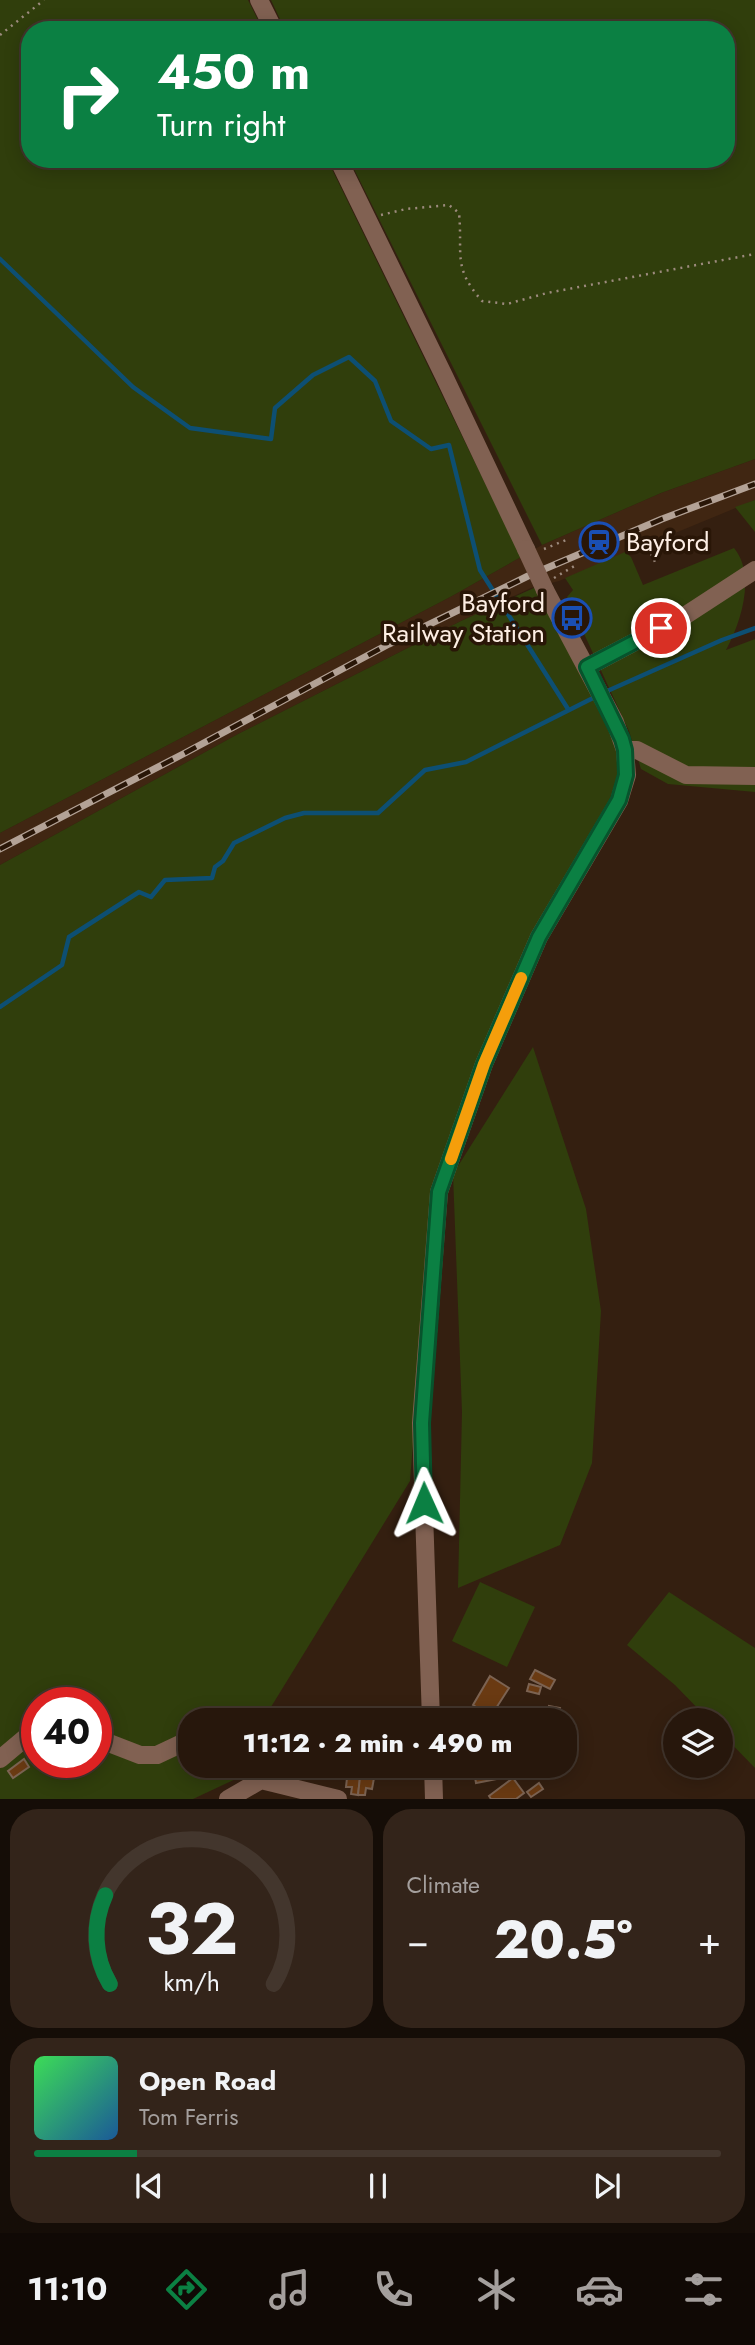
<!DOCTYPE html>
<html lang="en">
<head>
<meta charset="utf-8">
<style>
	:root { --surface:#27170c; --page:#33241a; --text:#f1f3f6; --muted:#a49f9d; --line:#43362d; --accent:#0b8043 }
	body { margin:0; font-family:Jost,sans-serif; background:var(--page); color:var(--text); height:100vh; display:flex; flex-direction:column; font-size:26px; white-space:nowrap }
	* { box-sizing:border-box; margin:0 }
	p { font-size:23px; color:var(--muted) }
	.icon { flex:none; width:38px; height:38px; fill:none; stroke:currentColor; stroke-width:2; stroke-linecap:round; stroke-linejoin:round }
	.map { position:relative; height:1799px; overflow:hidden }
	.panel { display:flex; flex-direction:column; gap:10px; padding:10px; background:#150d07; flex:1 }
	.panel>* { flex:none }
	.guide { position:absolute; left:21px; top:21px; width:714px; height:147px; border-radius:28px; box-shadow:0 4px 18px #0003,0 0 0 2px var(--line); background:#0b8043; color:#fff; overflow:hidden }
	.tools { position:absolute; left:663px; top:1708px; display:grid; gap:14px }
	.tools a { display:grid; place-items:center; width:70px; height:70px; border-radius:50%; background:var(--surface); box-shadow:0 4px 18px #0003,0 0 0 2px var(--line); font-size:35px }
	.speed { position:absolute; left:21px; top:1687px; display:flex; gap:14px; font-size:35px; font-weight:700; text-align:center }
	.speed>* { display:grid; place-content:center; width:91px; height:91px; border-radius:50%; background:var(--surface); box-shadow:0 4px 18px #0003,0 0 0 2px var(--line); line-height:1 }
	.speed .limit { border:10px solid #d22; background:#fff; color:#111 }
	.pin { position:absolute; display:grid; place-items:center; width:60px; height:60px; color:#fff; margin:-30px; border:4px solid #fff; border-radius:50%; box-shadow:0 2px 7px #0007 }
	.me { position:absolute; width:77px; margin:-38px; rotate:359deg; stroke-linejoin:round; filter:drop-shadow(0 0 5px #0008) }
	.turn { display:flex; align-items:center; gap:24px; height:147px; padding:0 21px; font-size:32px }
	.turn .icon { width:91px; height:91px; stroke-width:2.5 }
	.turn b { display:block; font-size:49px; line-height:60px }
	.big { font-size:52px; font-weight:800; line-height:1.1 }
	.panel .widget { flex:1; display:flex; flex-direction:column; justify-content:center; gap:10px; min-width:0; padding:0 24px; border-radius:28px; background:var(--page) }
	.panel .dial { align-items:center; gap:0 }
	.dial svg { height:182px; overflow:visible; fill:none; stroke:var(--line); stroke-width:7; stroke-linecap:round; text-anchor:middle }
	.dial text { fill:var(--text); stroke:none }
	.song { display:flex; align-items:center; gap:21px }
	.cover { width:84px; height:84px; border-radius:10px; background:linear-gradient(135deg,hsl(130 70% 55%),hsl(210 70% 35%)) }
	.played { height:7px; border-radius:4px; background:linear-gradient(90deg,var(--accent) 15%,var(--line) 15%) }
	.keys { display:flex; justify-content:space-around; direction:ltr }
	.heat { display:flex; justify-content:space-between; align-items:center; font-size:38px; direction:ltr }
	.panel .tiles { flex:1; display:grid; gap:10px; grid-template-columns:1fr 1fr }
	.widget:last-child { grid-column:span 2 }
	.trip { position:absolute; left:178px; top:1708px; width:399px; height:70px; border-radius:28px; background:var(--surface); box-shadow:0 4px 18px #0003,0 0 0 2px var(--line); font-weight:800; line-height:70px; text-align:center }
	.dock { display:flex; height:112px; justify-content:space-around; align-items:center; background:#100905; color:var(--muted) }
	.dock .icon { width:49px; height:49px }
	.dock .current { color:var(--accent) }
	.dock b { font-size:32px; color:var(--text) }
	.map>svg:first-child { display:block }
	.built { fill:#402612 }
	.green { fill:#303e0c; fill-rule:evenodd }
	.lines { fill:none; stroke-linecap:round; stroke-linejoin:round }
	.stream { stroke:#0d4f73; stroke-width:4.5 }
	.building { fill:#6a3a12; stroke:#7c6352; stroke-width:2 }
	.path { stroke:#9d8b7e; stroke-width:2.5; stroke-dasharray:2 5; stroke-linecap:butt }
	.minor { stroke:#816152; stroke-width:18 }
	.rail-casing { stroke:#b3a296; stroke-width:7 }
	.rail { stroke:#291607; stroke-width:4.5; stroke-dasharray:13; stroke-linecap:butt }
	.minor-bridge { stroke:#816152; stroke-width:18 }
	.route-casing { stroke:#07532c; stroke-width:18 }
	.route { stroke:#0b8043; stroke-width:12 }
	.slow { stroke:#f59e0b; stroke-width:12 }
	.labels { text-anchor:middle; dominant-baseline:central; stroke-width:7; stroke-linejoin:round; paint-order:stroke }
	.poi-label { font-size:26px; fill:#fdeee4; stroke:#291607; text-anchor:start }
</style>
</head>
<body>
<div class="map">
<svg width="755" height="1799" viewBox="0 0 755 1799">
	<rect width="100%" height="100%" fill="#341f10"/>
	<polygon class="built" points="755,459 755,500 559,581 531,588 461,621 238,734 0,865 0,833 452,596 542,545 661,493"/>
	<g class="green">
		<polygon points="0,0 248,0 263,30 30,30 30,159 327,159 521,557 452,596 0,833"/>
		<polygon points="271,0 755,0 755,459 661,493 542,545 349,159 726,159 726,30 285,30"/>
		<polygon points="755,500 755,532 735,507"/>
		<path d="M734 548C755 573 743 619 726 650L755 639V792L668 784 641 769 629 731 567 597 573 590 565 578 625 552 631 557 643 585Z"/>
		<path d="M536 587 609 725 618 753V782L477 1065 433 1193 410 1481 263 1720H191V1766H286L296 1785 257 1769 193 1799H0V865L238 734 461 621ZM37 1703H96V1762H37Z"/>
		<polygon points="533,1047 586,1209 601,1311 592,1463 560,1545 458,1588 462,1412 453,1174"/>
		<polygon points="480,1582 535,1607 507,1667 452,1641"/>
		<polygon points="669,1592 755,1648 755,1768 721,1733 721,1720 709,1720 675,1685 627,1645"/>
	</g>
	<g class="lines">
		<g class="stream">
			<polyline points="0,259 133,387 190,428 271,439 275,408 313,375 349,357 375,381 391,421 431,449 449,445 480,570 568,709"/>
			<polyline points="605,692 722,640 755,628"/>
			<polyline points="0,1007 62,965 69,937 139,892 151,897 165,880 212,878 215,867 223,861 234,843 285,818 304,813 378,813 425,770 466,762 597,696"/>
		</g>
	</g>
	<g class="building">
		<polygon points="535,1670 555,1680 550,1689 530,1679"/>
		<polygon points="490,1676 509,1688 491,1716 473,1705"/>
		<polygon points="529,1684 541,1687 539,1694 527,1691"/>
		<polygon points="549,1706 560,1708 558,1720 544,1720 546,1720"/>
		<polygon points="24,1759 29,1767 13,1778 8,1771"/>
		<polygon points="473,1766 494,1766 497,1779 476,1783"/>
		<polygon points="348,1769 361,1770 358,1795 351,1794 352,1787 346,1787"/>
		<polygon points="360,1777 374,1778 372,1789 366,1788 365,1795 358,1795"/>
		<polygon points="513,1778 524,1793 516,1799 491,1799 489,1796"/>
		<polygon points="539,1783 543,1789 531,1797 527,1792"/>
	</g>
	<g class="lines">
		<g class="path">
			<polyline points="0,35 44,0"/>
			<path d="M381 215 406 209 449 205 459 213C463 254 452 267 482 301L507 304 547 293 755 254"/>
			<polyline points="645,541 656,564"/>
			<polyline points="544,549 566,540"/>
			<polyline points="554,578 576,565"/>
		</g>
		<g class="minor">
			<polyline points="259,0 274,30"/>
			<polyline points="338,159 444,376 526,549"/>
			<polyline points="587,667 686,615 755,570"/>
			<polyline points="625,750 637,750 686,775 755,776"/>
			<polyline points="431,1720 421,1423 439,1192 484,1064 539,937 619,801 627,775 625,750 615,722 545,590"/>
			<polyline points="96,1738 140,1755 157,1755 191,1739"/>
			<polyline points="0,1759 37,1728"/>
			<polyline points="433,1766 434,1799"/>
			<polyline points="228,1799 261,1780 338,1799"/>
		</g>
		<g class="rail-casing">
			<polyline id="rail" points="0,849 185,753 389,644 528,576 662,519 755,484"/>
		</g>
		<use href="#rail" class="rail"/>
		<polyline class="minor-bridge" points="526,549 545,590"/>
	</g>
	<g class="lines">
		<g class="route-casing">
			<polyline id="route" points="424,1503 422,1423 439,1192 484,1064 539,937 619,800 626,775 625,750 622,739 587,667 661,628"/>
		</g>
		<use href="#route" class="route"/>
		<polyline class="slow" points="451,1159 484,1064 521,978"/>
	</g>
	<defs>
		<g id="station-ring" transform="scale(2.0125)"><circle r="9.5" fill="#291607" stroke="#1a4fb4" stroke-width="1.5"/><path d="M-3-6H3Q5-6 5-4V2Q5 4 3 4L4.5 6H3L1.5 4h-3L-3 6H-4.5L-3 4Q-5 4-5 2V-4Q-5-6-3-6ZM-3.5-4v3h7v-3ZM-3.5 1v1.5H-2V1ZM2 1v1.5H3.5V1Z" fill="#1a4fb4"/></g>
		<g id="bus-ring" transform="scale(2.0125)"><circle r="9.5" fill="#291607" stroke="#1a4fb4" stroke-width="1.5"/><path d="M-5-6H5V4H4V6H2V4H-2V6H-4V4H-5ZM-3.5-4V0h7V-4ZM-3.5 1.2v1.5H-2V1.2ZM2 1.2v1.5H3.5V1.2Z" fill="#1a4fb4"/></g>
	</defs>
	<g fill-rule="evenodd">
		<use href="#station-ring" x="599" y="542"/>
		<use href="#bus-ring" x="572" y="618"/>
	</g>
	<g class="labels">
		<g class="poi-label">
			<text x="626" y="542">Bayford</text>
			<text x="545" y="603" text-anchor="end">Bayford<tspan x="545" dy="30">Railway Station</tspan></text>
		</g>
	</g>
</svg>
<div class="tools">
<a><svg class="icon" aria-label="layers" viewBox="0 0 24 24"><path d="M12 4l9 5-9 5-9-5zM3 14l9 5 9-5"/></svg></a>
</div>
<div class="speed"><div class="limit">40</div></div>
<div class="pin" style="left:661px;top:628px;background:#d93025"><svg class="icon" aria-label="arrive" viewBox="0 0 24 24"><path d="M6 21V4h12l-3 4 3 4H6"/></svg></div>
<svg class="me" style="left:424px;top:1503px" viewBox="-20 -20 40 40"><path d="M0-17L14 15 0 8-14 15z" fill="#0b8043" stroke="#fff" stroke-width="4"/></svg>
<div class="trip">11:12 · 2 min · 490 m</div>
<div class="guide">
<div class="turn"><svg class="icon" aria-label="right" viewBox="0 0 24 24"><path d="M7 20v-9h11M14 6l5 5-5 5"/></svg><div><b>450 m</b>Turn right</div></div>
</div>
</div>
<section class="panel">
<div class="tiles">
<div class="widget dial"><svg viewBox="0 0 100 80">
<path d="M14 69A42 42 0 1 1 86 69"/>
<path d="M14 69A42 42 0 0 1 12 30" stroke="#0b8043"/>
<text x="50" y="56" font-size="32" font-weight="700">32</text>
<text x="50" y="72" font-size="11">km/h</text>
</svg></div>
<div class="widget"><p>Climate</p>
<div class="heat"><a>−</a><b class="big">20.5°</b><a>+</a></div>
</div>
<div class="widget">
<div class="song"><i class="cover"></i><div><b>Open Road</b><p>Tom Ferris</p></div></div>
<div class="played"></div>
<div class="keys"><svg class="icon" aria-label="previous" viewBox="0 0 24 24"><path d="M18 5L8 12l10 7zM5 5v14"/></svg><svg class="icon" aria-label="pause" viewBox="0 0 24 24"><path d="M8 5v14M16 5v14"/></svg><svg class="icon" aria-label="next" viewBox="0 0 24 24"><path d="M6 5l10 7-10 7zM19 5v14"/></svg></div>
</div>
</div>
</section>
<nav class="dock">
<b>11:10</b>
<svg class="icon current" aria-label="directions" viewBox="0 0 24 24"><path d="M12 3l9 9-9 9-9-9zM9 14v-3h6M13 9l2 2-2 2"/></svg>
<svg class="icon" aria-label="music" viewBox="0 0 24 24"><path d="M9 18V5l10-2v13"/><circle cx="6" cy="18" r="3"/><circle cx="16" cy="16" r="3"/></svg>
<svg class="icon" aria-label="phone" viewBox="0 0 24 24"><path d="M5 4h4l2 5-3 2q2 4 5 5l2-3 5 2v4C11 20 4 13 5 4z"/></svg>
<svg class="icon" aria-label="climate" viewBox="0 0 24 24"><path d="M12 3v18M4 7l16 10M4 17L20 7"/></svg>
<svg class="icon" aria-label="car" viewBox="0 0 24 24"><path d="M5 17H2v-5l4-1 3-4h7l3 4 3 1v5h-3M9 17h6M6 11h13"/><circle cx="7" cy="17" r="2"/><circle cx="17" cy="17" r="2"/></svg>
<svg class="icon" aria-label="filters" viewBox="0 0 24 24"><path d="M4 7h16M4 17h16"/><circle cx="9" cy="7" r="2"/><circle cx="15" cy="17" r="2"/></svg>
</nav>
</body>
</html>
